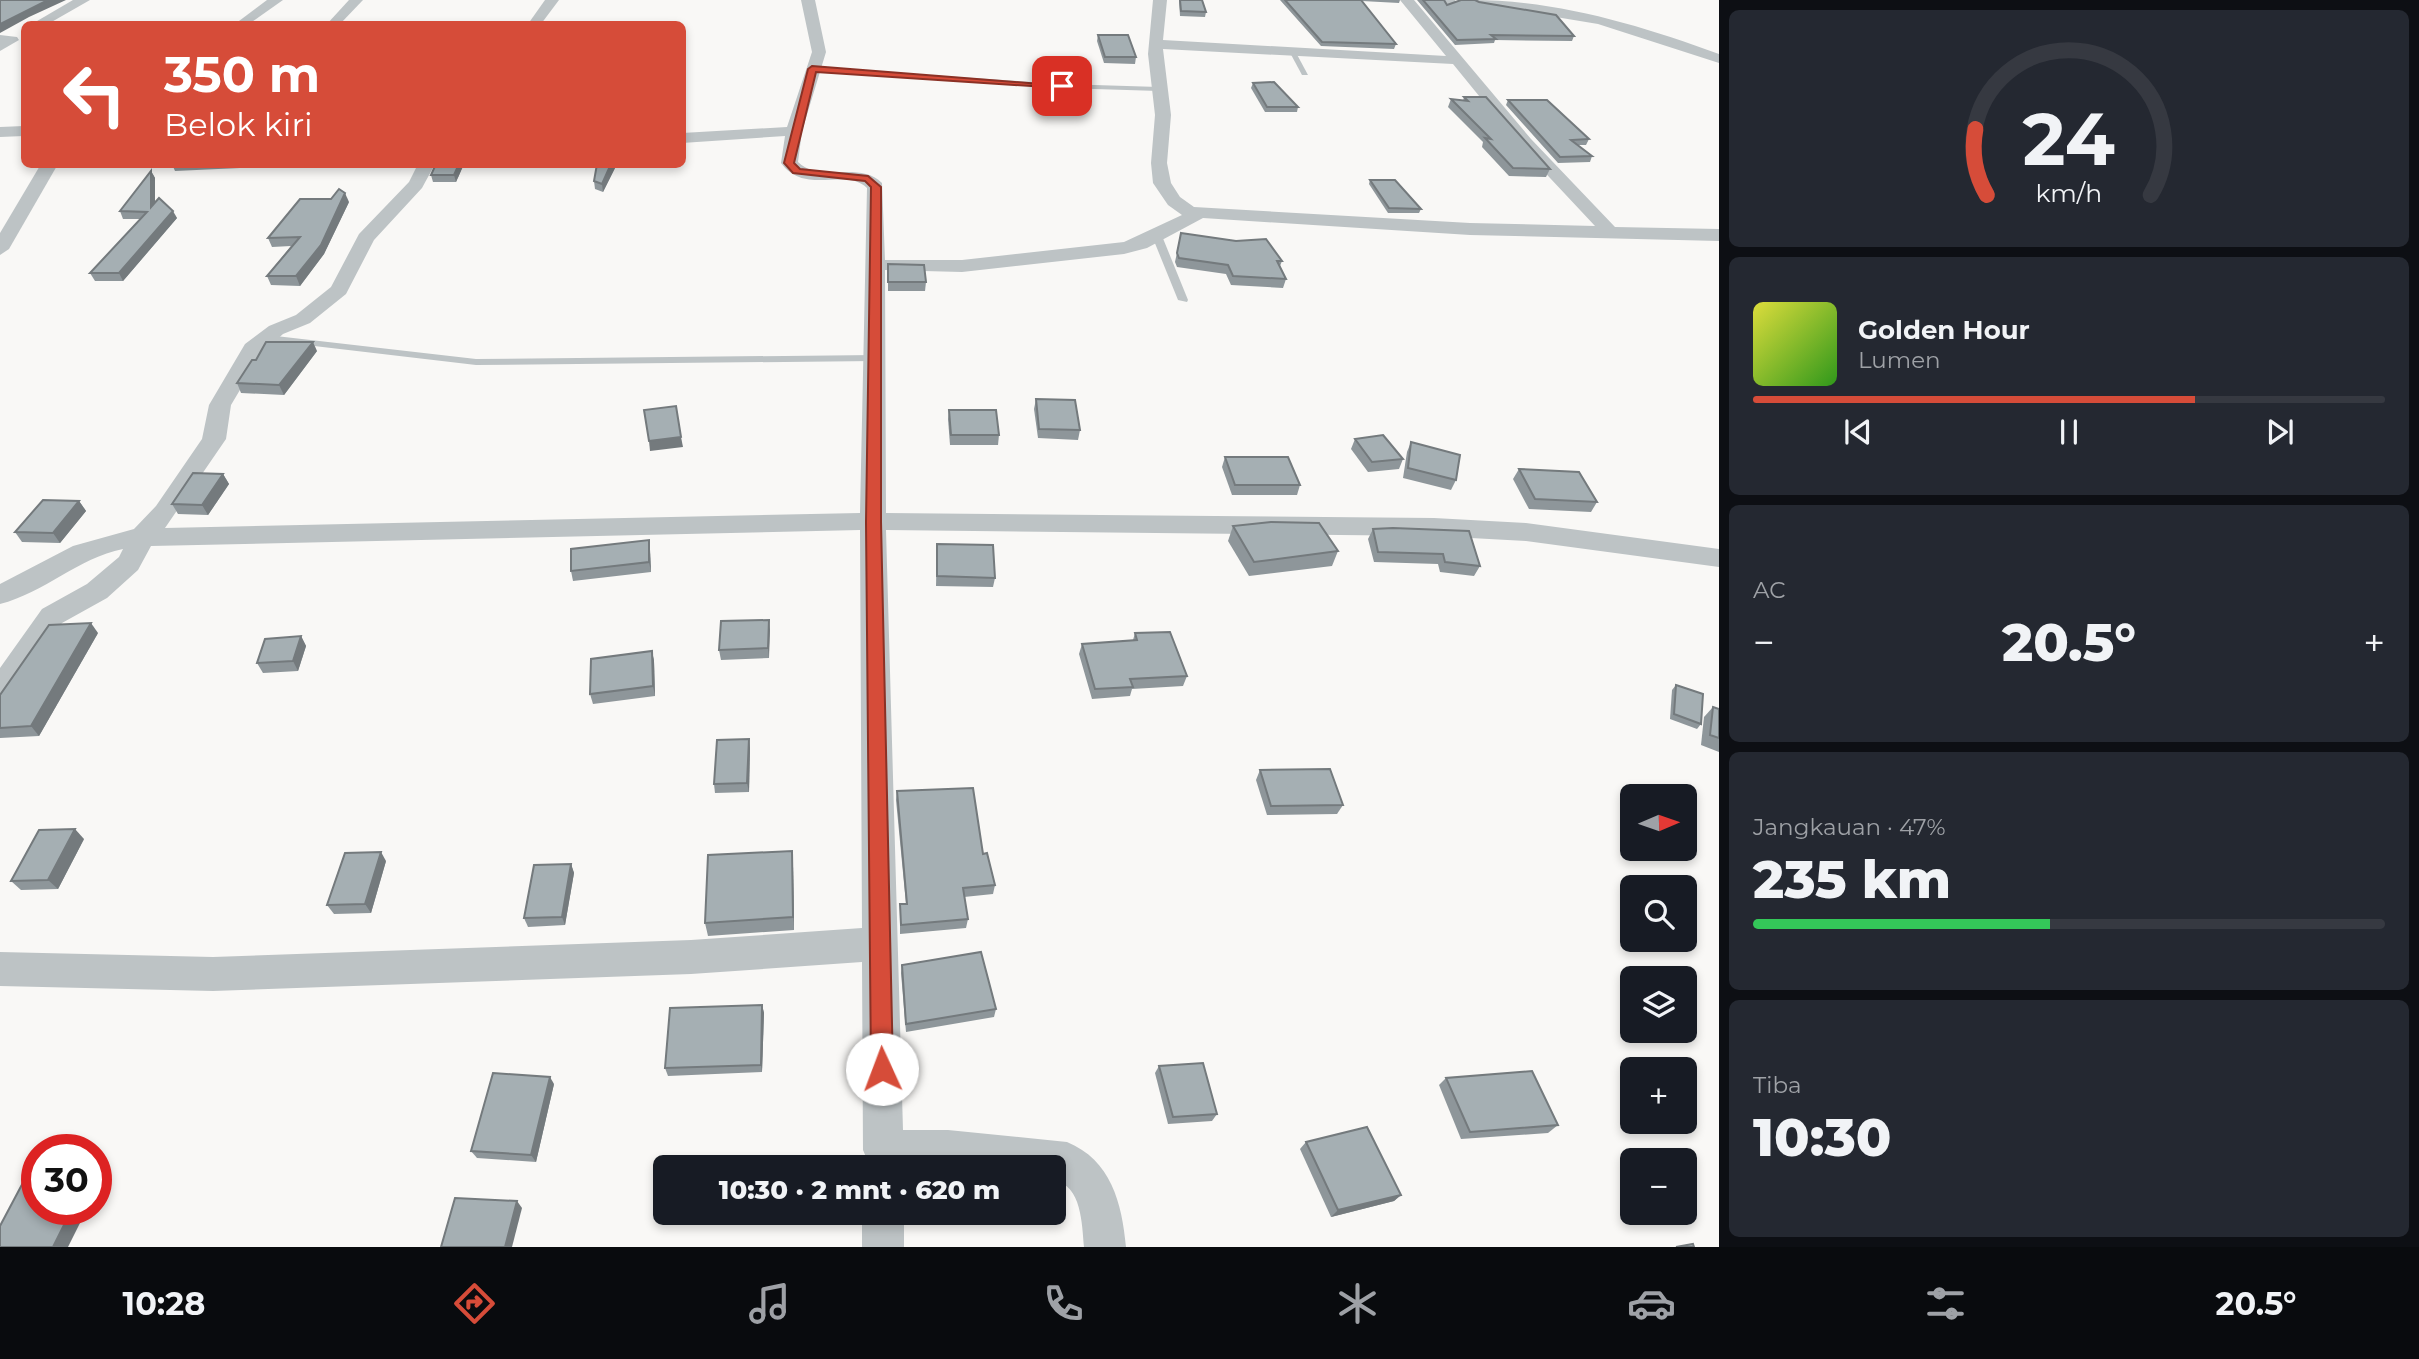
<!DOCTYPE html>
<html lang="id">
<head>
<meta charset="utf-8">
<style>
	:root { --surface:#171b24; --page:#242831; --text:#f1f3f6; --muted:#9ea1a6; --line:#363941; --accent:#d64c39 }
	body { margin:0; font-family:Montserrat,sans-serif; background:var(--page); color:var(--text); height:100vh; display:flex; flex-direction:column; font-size:26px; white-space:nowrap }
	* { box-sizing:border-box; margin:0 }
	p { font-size:23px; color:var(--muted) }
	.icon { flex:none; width:38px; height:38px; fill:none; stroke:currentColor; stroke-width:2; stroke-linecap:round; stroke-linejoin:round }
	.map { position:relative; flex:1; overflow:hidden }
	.side { display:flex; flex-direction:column; gap:10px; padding:10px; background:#0d0f14; width:700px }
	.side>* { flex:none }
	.banner { position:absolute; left:21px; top:21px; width:665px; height:147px; border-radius:10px; box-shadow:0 4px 10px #0003; background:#d64c39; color:#fff; overflow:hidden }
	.needle { width:46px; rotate:88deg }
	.fabs { position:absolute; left:1620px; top:784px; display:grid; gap:14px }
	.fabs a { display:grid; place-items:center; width:77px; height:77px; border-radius:10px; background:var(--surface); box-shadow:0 4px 10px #0003; font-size:35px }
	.speed { position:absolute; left:21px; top:1134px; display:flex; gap:14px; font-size:35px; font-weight:700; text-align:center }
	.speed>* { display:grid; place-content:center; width:91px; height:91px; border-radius:50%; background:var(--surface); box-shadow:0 4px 10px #0003; line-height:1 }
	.speed .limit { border:10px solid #d22; background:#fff; color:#111 }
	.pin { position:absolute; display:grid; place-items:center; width:60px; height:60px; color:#fff; margin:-30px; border-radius:14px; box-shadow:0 4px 10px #0006 }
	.me { position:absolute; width:77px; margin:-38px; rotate:358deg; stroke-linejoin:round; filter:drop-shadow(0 0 5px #0008) }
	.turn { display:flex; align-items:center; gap:24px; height:147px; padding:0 28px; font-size:32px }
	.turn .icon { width:91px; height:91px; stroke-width:2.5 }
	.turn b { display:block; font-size:49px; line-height:60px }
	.big { font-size:52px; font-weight:800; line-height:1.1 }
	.side .widget { flex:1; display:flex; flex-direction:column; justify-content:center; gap:10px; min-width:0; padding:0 24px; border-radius:10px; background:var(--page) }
	.side .dial { align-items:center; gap:0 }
	.dial svg { height:182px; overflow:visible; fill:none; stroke:var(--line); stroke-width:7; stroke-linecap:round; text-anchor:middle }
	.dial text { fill:var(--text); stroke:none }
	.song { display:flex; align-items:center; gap:21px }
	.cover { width:84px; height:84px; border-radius:10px; background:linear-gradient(135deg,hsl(60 70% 55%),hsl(110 70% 35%)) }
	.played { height:7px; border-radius:4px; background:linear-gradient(90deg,var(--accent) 70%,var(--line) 70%) }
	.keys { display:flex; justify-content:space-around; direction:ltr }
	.heat { display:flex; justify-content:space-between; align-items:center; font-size:38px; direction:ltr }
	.charge { height:10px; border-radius:5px; background:linear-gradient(90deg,#34c759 47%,var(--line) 0) }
	.trip { position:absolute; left:653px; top:1155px; width:413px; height:70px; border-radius:10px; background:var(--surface); box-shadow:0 4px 10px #0003; font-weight:800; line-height:70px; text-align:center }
	.dock { display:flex; height:112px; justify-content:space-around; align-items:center; background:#090b0e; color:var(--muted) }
	.dock .icon { width:49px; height:49px }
	.dock .active { color:var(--accent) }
	.dock b { font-size:32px; color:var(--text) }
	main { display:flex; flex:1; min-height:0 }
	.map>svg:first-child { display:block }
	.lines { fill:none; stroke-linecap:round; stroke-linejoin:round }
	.lane { fill:#bdc3c5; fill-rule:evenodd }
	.street { fill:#bdc3c5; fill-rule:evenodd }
	.wall { fill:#8e969a }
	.shaded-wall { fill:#747a7d }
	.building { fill:#a5afb3; stroke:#747a7d; stroke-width:2 }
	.route { fill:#d64c39; stroke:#8b3125; stroke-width:2 }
</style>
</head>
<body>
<main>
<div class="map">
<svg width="1719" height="1247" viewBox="0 0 1719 1247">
	<rect width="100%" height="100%" fill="#f9f8f6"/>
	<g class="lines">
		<g class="lane">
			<polygon points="1288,49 1294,49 1308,75 1302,75"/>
			<polygon points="809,67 1062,84 1159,87 1163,89 1159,91 1062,88 812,71 808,69"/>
			<polygon points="1157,233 1162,236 1188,300 1187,302 1178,300 1152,236"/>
			<polygon points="267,335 476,359 875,355 880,358 875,361 476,365 263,340 262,338"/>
		</g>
		<g class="street">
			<polygon points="73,0 90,0 48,24 32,24"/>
			<polygon points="267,0 283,0 249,24 235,24"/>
			<polygon points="349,0 363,0 340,24 327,24"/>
			<polygon points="545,0 559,0 541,24 528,24"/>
			<path d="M801 0H815L826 52 802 131 798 162C820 184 859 160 882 183L885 260H962L1124 242 1182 215 1168 205 1153 183 1151 163 1155 115 1148 54 1153 0H1167L1163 40 1446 56 1400 0H1414L1531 139 1615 227 1719 229V241L1470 235 1203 218 1147 248 1124 254 962 272 885 270 886 513 1434 518 1526 523 1719 549V567L1526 541 1434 536 886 530 903 1130H948L1067 1142C1111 1160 1122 1203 1126 1247H1084C1082 1226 1082 1184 1054 1181V1167H876L869 1164 863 1150 862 962 691 974 213 991 0 986V952L213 957 691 940 862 928 860 530 151 546 138 570 107 598 62 623 10 699 0 702V668L42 609 87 584 119 557 123 549C78 558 44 593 0 604V584L73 546 134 529 156 506 202 439 209 405 245 344 269 326 296 315 331 287 359 234 409 182 418 164H435L422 188 374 240 346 294 310 323 283 334 262 353 231 405 226 439 165 528 860 513 867 188C846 167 805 196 781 163L785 136 682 143V133L787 127 812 52ZM1163 49 1453 64 1519 145 1595 226 1470 223 1194 207 1180 197 1171 183 1167 163 1171 115Z"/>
			<polygon points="1441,0 1455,0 1457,4 1445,7"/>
			<path d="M1471 0C1557 0 1639 25 1719 54V63L1598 24 1478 4Z"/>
			<polygon points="0,35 17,37 19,40 0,51"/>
			<polygon points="24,126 24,136 0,137 0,127"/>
			<polygon points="41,164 58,164 9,249 0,255 0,233"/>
			<rect x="862" y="1213" width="42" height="34"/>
		</g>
	</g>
	<g class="wall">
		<polygon points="1179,0 1202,0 1206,12 1205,17 1180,16"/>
		<polygon points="1280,0 1400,0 1399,3 1362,1 1396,44 1394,49 1321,46"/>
		<polygon points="1417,0 1444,0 1447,5 1458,1 1458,0 1475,0 1574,36 1572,41 1495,40 1494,43 1455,45"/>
		<polygon points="1098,35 1136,57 1135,64 1104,63 1097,41"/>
		<polygon points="1253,83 1298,107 1297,112 1265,112 1251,88"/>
		<polygon points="1464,97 1550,169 1546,177 1509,176 1482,147 1483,142 1448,107 1451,99 1463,101"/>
		<polygon points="1508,100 1589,139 1586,145 1578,145 1592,156 1590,162 1558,163 1506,105"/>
		<polygon points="172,164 286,164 285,166 175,171"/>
		<polygon points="436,164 464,164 456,182 433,182 431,175"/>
		<polygon points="617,164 603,192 595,189 594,181"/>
		<polygon points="151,171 155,178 155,203 177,218 123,281 95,281 90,273 140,219 123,219 120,211"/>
		<polygon points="1370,180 1421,209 1419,213 1388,213 1369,184"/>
		<polygon points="349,202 324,254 300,286 271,285 267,276 291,246 272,247 268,238"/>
		<polygon points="1181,233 1282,261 1280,266 1286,279 1283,288 1231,285 1226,274 1177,267 1175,262"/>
		<polygon points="888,264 926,282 925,291 888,291"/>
		<polygon points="317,351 284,395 241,393 237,383 256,360"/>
		<polygon points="1036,399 1080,430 1078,440 1038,438 1034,409"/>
		<polygon points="949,410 999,435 998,445 950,445 948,419"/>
		<polygon points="1355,439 1403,459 1399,469 1368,472 1351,449"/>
		<polygon points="1411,442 1456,480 1451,490 1403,478 1407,452"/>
		<polygon points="1225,457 1300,485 1297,495 1232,495 1222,467"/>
		<polygon points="1519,469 1597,502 1591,512 1529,509 1513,479"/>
		<polygon points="223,474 229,484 208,515 178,514 172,504"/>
		<polygon points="79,501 86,511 60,543 22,542 15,532"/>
		<polygon points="1233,526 1338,551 1332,566 1249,576 1228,541"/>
		<polygon points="1373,529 1480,566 1474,576 1440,572 1438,564 1374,562 1368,539"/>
		<polygon points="937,544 995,578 993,587 936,586"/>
		<polygon points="650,550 651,572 573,581 571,571"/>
		<polygon points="769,620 769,658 721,660 719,650"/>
		<polygon points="98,633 39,736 0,738 0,695"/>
		<polygon points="1135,633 1187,676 1183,686 1132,689 1130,696 1092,699 1079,654 1082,644 1133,640"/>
		<polygon points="301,636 306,646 298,671 263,673 257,663"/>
		<polygon points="652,651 654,661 655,696 593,704 590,694"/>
		<polygon points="1676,685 1701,724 1697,729 1670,719 1672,690"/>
		<polygon points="1713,707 1719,709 1719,752 1701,745 1704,717"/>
		<polygon points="749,739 750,748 749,792 715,793 714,784"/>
		<polygon points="1260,770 1343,805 1337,814 1267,815 1256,780"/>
		<polygon points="897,791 983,854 995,885 993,894 964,897 968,919 966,928 900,934 900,904 906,904 896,800"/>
		<polygon points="84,839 58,889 21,890 11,881"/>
		<polygon points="386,861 371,913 334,914 327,905"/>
		<polygon points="571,864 574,873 565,925 528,927 524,918"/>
		<polygon points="793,865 794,930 708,936 705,923"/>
		<polygon points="902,965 996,1009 994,1017 906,1032 901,973"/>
		<polygon points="762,1005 764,1013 762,1072 668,1076 665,1068"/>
		<polygon points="1159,1066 1217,1114 1212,1121 1168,1124 1155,1073"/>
		<polygon points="1446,1078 1558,1125 1548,1133 1461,1139 1439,1085"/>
		<polygon points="554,1084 536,1162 477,1158 471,1151"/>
		<polygon points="1306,1142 1401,1195 1394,1201 1331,1217 1300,1149"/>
	</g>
	<g class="shaded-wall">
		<polygon points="48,0 66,0 29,17 0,33 0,24"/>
		<polygon points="459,164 464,164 456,182 454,175"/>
		<polygon points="611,164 617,164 603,192 602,184"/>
		<polygon points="151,171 155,178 155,214 151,207"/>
		<polygon points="345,193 349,202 324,254 300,286 296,276"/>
		<polygon points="173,211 177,218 123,281 119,273"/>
		<polygon points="313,342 317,351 284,395 279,385"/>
		<polygon points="681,437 683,447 650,451 649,441"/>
		<polygon points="223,474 229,484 208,515 202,505"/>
		<polygon points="79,501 86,511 60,543 53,533"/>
		<polygon points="649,540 650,550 651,572 649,562"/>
		<polygon points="769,620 770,630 769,658 768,648"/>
		<polygon points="91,623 98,633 39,736 31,726"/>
		<polygon points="301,636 306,646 298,671 293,661"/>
		<polygon points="652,651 654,661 655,696 653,686"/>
		<polygon points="749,739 750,748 749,792 747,783"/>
		<polygon points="75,829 84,839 58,889 48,880"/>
		<polygon points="792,851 793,865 794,930 793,917"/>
		<polygon points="381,852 386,861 371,913 365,904"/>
		<polygon points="571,864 574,873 565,925 562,917"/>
		<polygon points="762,1005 764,1013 762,1072 761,1065"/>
		<polygon points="550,1077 554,1084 536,1162 531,1155"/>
		<polygon points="96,1164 106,1170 96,1190"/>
		<polygon points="1401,1195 1394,1201 1331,1217 1338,1210"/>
		<polygon points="517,1201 522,1208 512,1247 505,1247"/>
		<polygon points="72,1209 87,1209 68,1247 53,1247"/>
	</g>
	<g class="building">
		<polygon points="0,0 48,0 0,24"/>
		<polygon points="1180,0 1202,0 1206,12 1181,11"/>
		<polygon points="1285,0 1361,0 1396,44 1322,42"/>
		<polygon points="1423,0 1444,0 1447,5 1461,0 1475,0 1479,2 1556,15 1574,36 1491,35 1496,39 1457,40"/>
		<polygon points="1098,35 1128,35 1136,57 1105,57"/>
		<polygon points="1274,82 1298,107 1267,107 1253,83"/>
		<polygon points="1464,97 1486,97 1550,169 1513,168 1485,138 1491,139 1451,99 1468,101"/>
		<polygon points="1508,100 1547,100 1589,139 1571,140 1592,156 1560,157"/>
		<polygon points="436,164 459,164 454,175 431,175"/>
		<polygon points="597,164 611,164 602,184 594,181"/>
		<polygon points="151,171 151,207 159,198 173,211 119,273 90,273 147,212 120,211"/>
		<polygon points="1370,180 1395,180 1421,209 1389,208"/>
		<polygon points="339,189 345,193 321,245 296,276 267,276 300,237 268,238 300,199 331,199"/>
		<polygon points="1181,233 1236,241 1266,239 1282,261 1277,261 1286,279 1233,276 1228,265 1179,258 1177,253"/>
		<polygon points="888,264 924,265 926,282 888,282"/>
		<polygon points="266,342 313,342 279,385 237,383 252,360 256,360"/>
		<polygon points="1036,399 1075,400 1080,430 1039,429"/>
		<polygon points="676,406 681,437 649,441 644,410"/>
		<polygon points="949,410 996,410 999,435 951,435"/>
		<polygon points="1383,435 1403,459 1372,462 1355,439"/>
		<polygon points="1411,442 1460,455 1456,480 1408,468"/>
		<polygon points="1225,457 1288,457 1300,485 1235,485"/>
		<polygon points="1519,469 1579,472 1597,502 1535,499"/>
		<polygon points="193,473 223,474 202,505 172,504"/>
		<polygon points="43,500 79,501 53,533 15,532"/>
		<polygon points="1271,522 1319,523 1338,551 1254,562 1233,526"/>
		<polygon points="1393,528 1469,531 1480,566 1445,562 1443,554 1378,552 1373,529"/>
		<polygon points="649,540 649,562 571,571 571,549"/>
		<polygon points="937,544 993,545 995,578 937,576"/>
		<polygon points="769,620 768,648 719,650 721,621"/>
		<polygon points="91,623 31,726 0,728 0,695 49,625"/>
		<polygon points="1170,632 1187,676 1130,679 1133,687 1095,689 1082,644 1137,640 1135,633"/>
		<polygon points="301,636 293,661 257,663 265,639"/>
		<polygon points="652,651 653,686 590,694 591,659"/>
		<polygon points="1676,685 1703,694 1701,724 1674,714"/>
		<polygon points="1713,707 1719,709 1719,738 1710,735"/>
		<polygon points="749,739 747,783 714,784 717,740"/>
		<polygon points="1330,769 1343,805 1271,806 1260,770"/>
		<polygon points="973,788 983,854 987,853 995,885 963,888 968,919 901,925 900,904 907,904 897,791"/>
		<polygon points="75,829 48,880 11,881 39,830"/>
		<polygon points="792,851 793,917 705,923 708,855"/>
		<polygon points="381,852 365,904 327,905 345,853"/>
		<polygon points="571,864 562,917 524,918 534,865"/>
		<polygon points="981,952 996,1009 906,1024 902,965"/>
		<polygon points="762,1005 761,1065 665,1068 670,1008"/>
		<polygon points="1203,1063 1217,1114 1173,1117 1159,1066"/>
		<polygon points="1532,1071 1558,1125 1470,1132 1446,1078"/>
		<polygon points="493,1073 550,1077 531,1155 471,1151"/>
		<polygon points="1367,1127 1401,1195 1338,1210 1306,1142"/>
		<polygon points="35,1160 37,1160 37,1209 72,1209 53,1247 0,1247 0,1226"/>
		<polygon points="455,1198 517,1201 505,1247 441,1247"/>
		<polygon points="1693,1244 1694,1247 1676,1247"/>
	</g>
	<polygon class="route" points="812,66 1066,86 1062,88 816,72 794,163 800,169 868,176 881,187 881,522 893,1069 890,1077 882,1080 874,1077 871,1069 866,522 871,187 865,181 793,173 784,163 808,69"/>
</svg>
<div class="fabs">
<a><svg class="needle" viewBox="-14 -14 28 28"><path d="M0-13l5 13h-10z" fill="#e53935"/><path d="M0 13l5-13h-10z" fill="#9ea1a6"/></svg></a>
<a><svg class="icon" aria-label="search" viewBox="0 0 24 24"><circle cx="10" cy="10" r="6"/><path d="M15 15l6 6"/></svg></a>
<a><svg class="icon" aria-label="layers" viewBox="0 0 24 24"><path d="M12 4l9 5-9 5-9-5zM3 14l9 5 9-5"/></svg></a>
<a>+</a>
<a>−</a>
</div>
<div class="speed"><div class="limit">30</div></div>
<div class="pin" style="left:1062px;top:86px;background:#d93025"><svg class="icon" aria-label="arrive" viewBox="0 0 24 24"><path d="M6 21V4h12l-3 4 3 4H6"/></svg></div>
<svg class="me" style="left:882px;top:1069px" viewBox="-20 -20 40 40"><circle r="19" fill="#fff"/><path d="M0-13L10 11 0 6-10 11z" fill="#d64c39"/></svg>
<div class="trip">10:30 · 2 mnt · 620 m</div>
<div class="banner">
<div class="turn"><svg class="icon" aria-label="left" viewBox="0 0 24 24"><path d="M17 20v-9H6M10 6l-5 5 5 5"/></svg><div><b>350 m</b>Belok kiri</div></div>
</div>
</div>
<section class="side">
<div class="widget dial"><svg viewBox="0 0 100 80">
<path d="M14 69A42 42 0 1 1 86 69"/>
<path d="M14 69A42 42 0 0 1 9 40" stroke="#d64c39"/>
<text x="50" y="56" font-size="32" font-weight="700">24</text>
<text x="50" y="72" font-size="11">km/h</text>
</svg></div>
<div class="widget">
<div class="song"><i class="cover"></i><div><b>Golden Hour</b><p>Lumen</p></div></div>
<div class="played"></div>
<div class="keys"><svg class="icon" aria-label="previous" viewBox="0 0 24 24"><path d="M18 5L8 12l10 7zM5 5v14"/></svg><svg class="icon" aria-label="pause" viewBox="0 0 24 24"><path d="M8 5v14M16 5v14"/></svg><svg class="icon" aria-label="next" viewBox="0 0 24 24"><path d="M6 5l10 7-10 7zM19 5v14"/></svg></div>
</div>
<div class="widget"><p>AC</p>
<div class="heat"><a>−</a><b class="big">20.5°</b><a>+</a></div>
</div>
<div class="widget"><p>Jangkauan · 47%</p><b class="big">235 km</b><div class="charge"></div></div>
<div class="widget"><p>Tiba</p><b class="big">10:30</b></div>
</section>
</main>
<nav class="dock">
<b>10:28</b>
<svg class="icon active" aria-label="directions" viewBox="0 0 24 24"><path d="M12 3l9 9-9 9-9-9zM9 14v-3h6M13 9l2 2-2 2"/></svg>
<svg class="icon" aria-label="music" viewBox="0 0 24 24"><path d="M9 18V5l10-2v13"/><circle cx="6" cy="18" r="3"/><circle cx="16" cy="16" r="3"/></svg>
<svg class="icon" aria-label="phone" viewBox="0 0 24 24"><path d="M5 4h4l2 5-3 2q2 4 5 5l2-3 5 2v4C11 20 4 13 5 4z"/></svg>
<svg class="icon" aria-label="climate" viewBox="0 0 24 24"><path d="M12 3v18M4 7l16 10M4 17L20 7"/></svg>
<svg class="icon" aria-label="car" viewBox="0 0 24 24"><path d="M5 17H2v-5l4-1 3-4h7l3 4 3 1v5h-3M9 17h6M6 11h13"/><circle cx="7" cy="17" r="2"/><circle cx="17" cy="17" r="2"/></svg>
<svg class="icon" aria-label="filters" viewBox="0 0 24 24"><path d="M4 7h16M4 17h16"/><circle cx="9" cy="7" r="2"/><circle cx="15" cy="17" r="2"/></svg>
<b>20.5°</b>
</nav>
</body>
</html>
